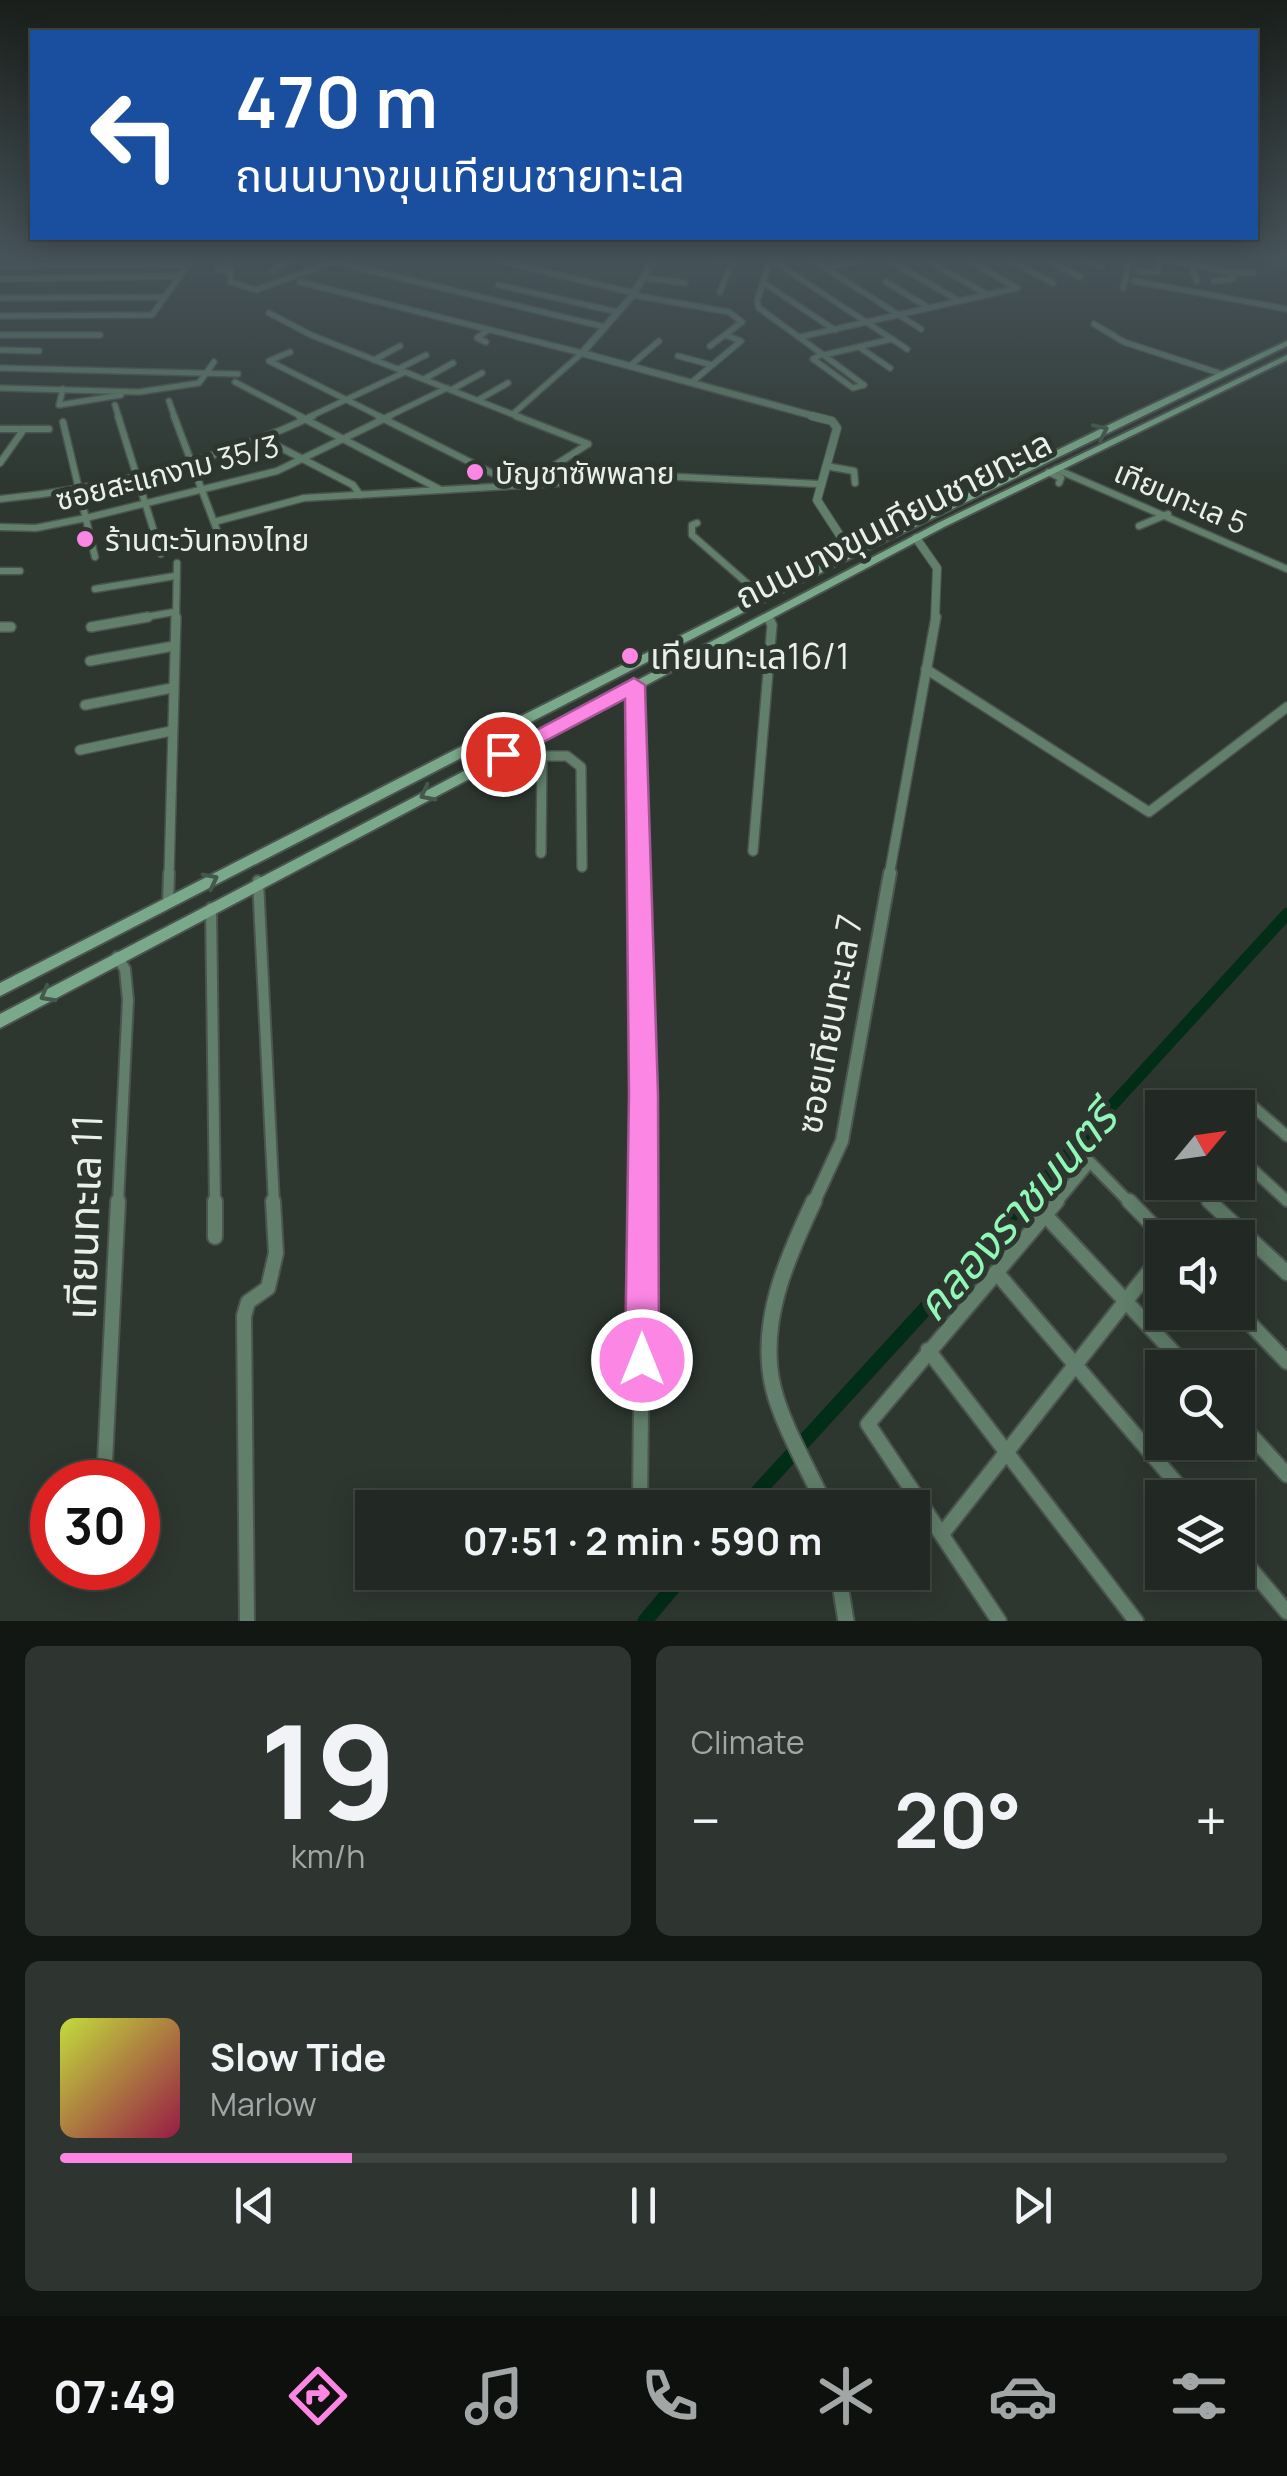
<!DOCTYPE html>
<html lang="en">
<head>
<meta charset="utf-8">
<style>
	:root { --surface:#222924; --page:#2e3531; --text:#f1f3f6; --muted:#a2a6a6; --line:#3f4541; --accent:#fc86e4 }
	body { margin:0; font-family:Manrope,"Noto Sans Thai",sans-serif; background:var(--page); color:var(--text); height:100vh; display:flex; flex-direction:column; font-size:38px; white-space:nowrap }
	* { box-sizing:border-box; margin:0 }
	p { font-size:32px; color:var(--muted) }
	.icon { flex:none; width:55px; height:55px; fill:none; stroke:currentColor; stroke-width:2; stroke-linecap:round; stroke-linejoin:round }
	.map { position:relative; height:1621px; overflow:hidden }
	.sheet { display:flex; flex-direction:column; gap:25px; padding:25px; background:#131714; flex:1 }
	.sheet>* { flex:none }
	.hud { position:absolute; left:30px; top:30px; width:1228px; height:210px; border-radius:0px; box-shadow:0 5px 25px #0003,0 0 0 2px var(--line); background:#1a4fa0; color:#fff; overflow:hidden }
	.needle { width:65px; rotate:61deg }
	.buttons { position:absolute; left:1145px; top:1090px; display:grid; gap:20px }
	.buttons a { display:grid; place-items:center; width:110px; height:110px; border-radius:0px; background:var(--surface); box-shadow:0 5px 25px #0003,0 0 0 2px var(--line); font-size:50px }
	.speed { position:absolute; left:30px; top:1460px; display:flex; gap:20px; font-size:50px; font-weight:700; text-align:center }
	.speed>* { display:grid; place-content:center; width:130px; height:130px; border-radius:50%; background:var(--surface); box-shadow:0 5px 25px #0003,0 0 0 2px var(--line); line-height:1 }
	.speed .limit { border:15px solid #d22; background:#fff; color:#111 }
	.pin { position:absolute; display:grid; place-items:center; width:85px; height:85px; color:#fff; margin:-42px; border:5px solid #fff; border-radius:50%; box-shadow:0 2px 10px #0007 }
	.me { position:absolute; width:110px; margin:-55px; rotate:0deg; stroke-linejoin:round; filter:drop-shadow(0 0 8px #0008) }
	.turn { display:flex; align-items:center; gap:35px; height:210px; padding:0 40px; font-size:45px }
	.turn .icon { width:130px; height:130px; stroke-width:2.5 }
	.turn b { display:block; font-size:70px; line-height:85px }
	.big { font-size:75px; font-weight:700; line-height:1.1 }
	.sheet .card { flex:1; display:flex; flex-direction:column; justify-content:center; gap:15px; min-width:0; padding:0 35px; border-radius:15px; background:var(--page) }
	.sheet .dial { align-items:center; gap:0 }
	.dial b { font-size:130px; line-height:1 }
	.song { display:flex; align-items:center; gap:30px }
	.cover { width:120px; height:120px; border-radius:15px; background:linear-gradient(135deg,hsl(70 70% 55%),hsl(340 70% 35%)) }
	.played { height:10px; border-radius:5px; background:linear-gradient(90deg,var(--accent) 25%,var(--line) 25%) }
	.keys { display:flex; justify-content:space-around; direction:ltr }
	.heat { display:flex; justify-content:space-between; align-items:center; font-size:55px; direction:ltr }
	.sheet .tiles { flex:1; display:grid; gap:25px; grid-template-columns:1fr 1fr }
	.card:last-child { grid-column:span 2 }
	.trip { position:absolute; left:355px; top:1490px; width:575px; height:100px; border-radius:0px; background:var(--surface); box-shadow:0 5px 25px #0003,0 0 0 2px var(--line); font-weight:700; line-height:100px; text-align:center }
	.tab-bar { display:flex; height:160px; justify-content:space-around; align-items:center; background:#0e100e; color:var(--muted) }
	.tab-bar .icon { width:70px; height:70px }
	.tab-bar .active { color:var(--accent) }
	.tab-bar b { font-size:45px; color:var(--text) }
	.map>svg:first-child { display:block }
	.lines { fill:none; stroke-linecap:round; stroke-linejoin:round }
	.canal-far1 { stroke:#022d17; stroke-width:12 }
	.canal { stroke:#022d17; stroke-width:15 }
	.minor-far4-casing { stroke:#4b544e; stroke-width:8 }
	.minor-far3-casing { stroke:#4b544e; stroke-width:9 }
	.minor-far2-casing { stroke:#4b544e; stroke-width:12 }
	.minor-far1-casing { stroke:#4b544e; stroke-width:14 }
	.minor-casing { stroke:#4b544e; stroke-width:18 }
	.tertiary-far4-casing { stroke:#4b544e; stroke-width:9 }
	.tertiary-far3-casing { stroke:#4b544e; stroke-width:10 }
	.tertiary-far2-casing { stroke:#4b544e; stroke-width:12 }
	.tertiary-far1-casing { stroke:#4b544e; stroke-width:16 }
	.tertiary-casing { stroke:#4b544e; stroke-width:19 }
	.secondary-casing { stroke:#4b544e; stroke-width:4 }
	.minor-far4 { stroke:#617f6b; stroke-width:5 }
	.minor-far3 { stroke:#617f6b; stroke-width:6 }
	.minor-far2 { stroke:#617f6b; stroke-width:9 }
	.minor-far1 { stroke:#617f6b; stroke-width:10 }
	.minor { stroke:#617f6b; stroke-width:14 }
	.tertiary-far4 { stroke:#617f6b; stroke-width:6 }
	.tertiary-far3 { stroke:#617f6b; stroke-width:8 }
	.tertiary-far2 { stroke:#617f6b; stroke-width:9 }
	.tertiary-far1 { stroke:#617f6b; stroke-width:12 }
	.tertiary { stroke:#617f6b; stroke-width:15 }
	.secondary { fill:#79a98a; fill-rule:evenodd }
	.oneway { stroke:#44594b }
	.route { fill:#fc86e4; stroke:#a45794; stroke-width:2.5 }
	.poi-dot { fill:#fc86e4; stroke:#2d3730; stroke-width:4 }
	.labels { text-anchor:middle; dominant-baseline:central; stroke-width:10; stroke-linejoin:round; paint-order:stroke }
	.far-street-label { font-size:30px; fill:#e9efeb; stroke:#2d3730 }
	.far-poi-label { font-size:30px; fill:#e9efeb; stroke:#2d3730; text-anchor:start }
	.street-label { font-size:35px; fill:#e9efeb; stroke:#2d3730 }
	.poi-label { font-size:35px; fill:#e9efeb; stroke:#2d3730; text-anchor:start }
	.near-street-label { font-size:42px; fill:#e9efeb; stroke:#2d3730 }
	.near-water-label { font-size:45px; font-style:italic; fill:#90f7b7; stroke:#2d3730 }
</style>
</head>
<body>
<div class="map">
<svg width="1287" height="1621" viewBox="0 0 1287 1621">
	<rect width="100%" height="100%" fill="#2d3730"/>
	<g class="lines">
		<polyline class="canal-far1" points="1022,1204 1287,914"/>
		<g class="canal">
			<polyline points="743,1508 1024,1201"/>
			<polyline points="645,1621 686,1572"/>
		</g>
		<g class="minor-far4-casing">
			<g id="minor-far4">
				<polyline points="233,259 218,269 231,271 231,282 256,290 333,262"/>
				<polyline points="322,259 605,327"/>
				<polyline points="493,259 634,293"/>
				<polyline points="708,259 732,261"/>
				<polyline points="771,259 757,301 759,308 822,354"/>
				<polyline points="811,259 921,329"/>
				<polyline points="887,259 959,301"/>
				<polyline points="925,259 988,295"/>
				<polyline points="967,259 1017,288"/>
				<polyline points="1007,259 1053,283"/>
				<polyline points="1045,259 1080,277"/>
				<polyline points="1083,259 1102,267"/>
				<polyline points="1166,259 1230,272 1233,279 1214,281"/>
				<polyline points="775,262 907,349"/>
				<polyline points="1191,264 1197,281"/>
				<polyline points="0,266 188,264 152,315 0,316"/>
				<polyline points="824,268 866,259"/>
				<polyline points="272,270 292,259"/>
				<polyline points="1140,271 1158,272 1159,259"/>
				<polyline points="1230,272 1253,273"/>
				<polyline points="646,278 685,283"/>
				<polyline points="0,279 180,276"/>
				<polyline points="1134,281 1287,309"/>
				<polyline points="300,282 582,353"/>
				<polyline points="886,282 929,308"/>
				<polyline points="764,283 835,330"/>
				<polyline points="498,285 618,312"/>
				<polyline points="1123,288 1130,259"/>
				<polyline points="720,292 733,259"/>
				<polyline points="633,295 729,312 742,322 710,346"/>
				<polyline points="0,298 165,297"/>
				<polyline points="269,313 311,335 522,418"/>
				<polyline points="1094,324 1124,342 1222,374"/>
				<polyline points="0,335 100,335"/>
				<polyline points="800,337 1017,288"/>
				<polyline points="486,342 477,338 488,330"/>
				<polyline points="859,347 890,368"/>
				<polyline points="0,350 39,351"/>
				<polyline points="290,352 269,361 383,418"/>
				<polygon points="822,354 864,385 853,388 813,359"/>
				<polyline points="824,355 892,339"/>
				<polyline points="678,356 712,365"/>
				<polyline points="374,360 400,346"/>
				<polyline points="631,365 659,341"/>
				<polyline points="0,368 238,374"/>
				<polyline points="398,369 426,355"/>
				<polyline points="424,379 453,363"/>
				<polyline points="235,382 304,418"/>
				<polyline points="692,382 741,341 725,335"/>
				<polyline points="0,388 139,392 199,383 214,362"/>
				<polyline points="63,389 59,405 121,395"/>
				<polyline points="451,390 482,373"/>
				<polyline points="478,400 508,383"/>
				<polyline points="169,401 175,418"/>
				<polyline points="115,405 119,418"/>
				<polyline points="514,413 582,353"/>
				<polyline points="307,418 405,372"/>
				<polyline points="385,418 447,388"/>
			</g>
		</g>
		<g class="minor-far3-casing">
			<g id="minor-far3">
				<polyline points="118,416 161,554"/>
				<polyline points="174,416 221,541"/>
				<polyline points="299,416 441,490"/>
				<polyline points="378,416 514,484"/>
				<polyline points="516,416 588,444"/>
				<polyline points="63,422 95,557"/>
				<polyline points="0,429 49,429"/>
				<polyline points="264,439 353,485 360,495"/>
				<polyline points="0,463 24,429"/>
				<polyline points="826,466 854,471 855,483"/>
				<polyline points="1056,469 1287,569"/>
				<polyline points="546,471 588,444"/>
				<polyline points="1048,472 1061,478 1059,483"/>
				<path d="M0 499C106 489 217 461 313 416"/>
				<polyline points="214,522 304,498 559,483 582,472 819,484"/>
				<polyline points="697,523 692,525 692,535 764,598"/>
				<polyline points="1139,526 1168,514"/>
				<polyline points="0,527 36,528 86,518 277,471 390,416"/>
				<polyline points="0,571 20,571"/>
				<polyline points="95,589 175,576"/>
				<polyline points="134,619 174,612"/>
				<polyline points="176,619 177,563"/>
			</g>
		</g>
		<g class="minor-far2-casing">
			<g id="minor-far2">
				<polyline points="0,627 11,627"/>
				<polyline points="91,627 148,617"/>
				<polyline points="90,661 174,646"/>
				<polyline points="926,669 1149,812 1287,707"/>
				<polyline points="634,685 639,876"/>
				<polyline points="85,705 172,688"/>
				<polyline points="536,737 542,756 541,853"/>
				<polyline points="80,750 171,731"/>
				<polyline points="542,756 567,756 581,767 582,867"/>
				<polyline points="753,851 772,625 768,617"/>
				<polyline points="169,876 176,617"/>
			</g>
		</g>
		<g class="minor-far1-casing">
			<g id="minor-far1">
				<polyline points="639,873 643,1204"/>
				<polyline points="258,881 274,1204"/>
				<polyline points="168,903 169,873"/>
				<polyline points="211,908 215,1204"/>
				<polyline points="117,957 125,969 128,1000 118,1204"/>
				<polyline points="1238,1108 1250,1104 1287,1136"/>
				<polyline points="1238,1156 1287,1201"/>
				<polyline points="1188,1182 1212,1204"/>
				<polyline points="1055,1204 1090,1162 1131,1204"/>
			</g>
		</g>
		<g class="minor-casing">
			<g id="minor">
				<polyline points="215,1201 215,1237"/>
				<polyline points="1129,1201 1165,1238"/>
				<polyline points="1209,1201 1287,1273"/>
				<polyline points="1047,1217 1188,1368"/>
				<polyline points="996,1272 1189,1498"/>
				<polyline points="1238,1311 1287,1362"/>
				<polyline points="928,1350 1136,1621"/>
				<polyline points="1238,1421 1287,1475"/>
				<polyline points="104,1482 118,1201"/>
				<polyline points="640,1508 643,1201"/>
				<polyline points="942,1534 1162,1255"/>
				<polyline points="1238,1554 1287,1612"/>
				<polyline points="247,1621 244,1316 248,1302 268,1288 276,1253 273,1201"/>
				<polyline points="999,1621 868,1424 1057,1201"/>
			</g>
		</g>
		<g class="tertiary-far4-casing">
			<polyline id="tertiary-far4" points="654,259 633,295 582,353 821,418"/>
		</g>
		<g class="tertiary-far3-casing">
			<g id="tertiary-far3">
				<polyline points="812,416 832,421 837,428 817,500 852,554"/>
				<polyline points="916,538 937,568 935,619"/>
			</g>
		</g>
		<g class="tertiary-far2-casing">
			<polyline id="tertiary-far2" points="889,876 936,617"/>
		</g>
		<g class="tertiary-far1-casing">
			<polyline id="tertiary-far1" points="813,1204 842,1141 890,873"/>
		</g>
		<g class="tertiary-casing">
			<g id="tertiary">
				<path d="M814 1201C787 1258 758 1322 773 1387 782 1425 810 1472 826 1508"/>
				<polyline points="838,1572 846,1621"/>
			</g>
		</g>
		<g class="secondary-casing">
			<g id="secondary">
				<polygon points="1287,341 1287,346 804,581 0,996 0,983 476,739 797,577 1121,419"/>
				<polygon points="1287,355 1287,360 944,527 0,1028 0,1014 938,523"/>
			</g>
		</g>
		<use href="#minor-far4" class="minor-far4"/>
		<use href="#minor-far3" class="minor-far3"/>
		<use href="#minor-far2" class="minor-far2"/>
		<use href="#minor-far1" class="minor-far1"/>
		<use href="#minor" class="minor"/>
		<use href="#tertiary-far4" class="tertiary-far4"/>
		<use href="#tertiary-far3" class="tertiary-far3"/>
		<use href="#tertiary-far2" class="tertiary-far2"/>
		<use href="#tertiary-far1" class="tertiary-far1"/>
		<use href="#tertiary" class="tertiary"/>
		<use href="#secondary" class="secondary"/>
	</g>
	<defs><path id="oneway-chevron" d="M-2-3.5L2.5 0L-2 3.5" fill="none" stroke-width="1.6" stroke-linecap="round" stroke-linejoin="round" transform="scale(2.5)"/></defs>
	<g class="oneway">
		<use href="#oneway-chevron" transform="translate(1101 431) rotate(-25)"/>
		<use href="#oneway-chevron" transform="translate(427 794) rotate(153)"/>
		<use href="#oneway-chevron" transform="translate(211 880) rotate(-27)"/>
		<use href="#oneway-chevron" transform="translate(47 995) rotate(151)"/>
	</g>
	<linearGradient id="sky" x2="0" y2="1"><stop stop-color="#191e1a"/><stop offset="0.53" stop-color="#465359"/><stop offset="1" stop-color="#465359" stop-opacity="0"/></linearGradient>
	<rect width="1287" height="486" fill="url(#sky)"/>
	<polygon class="route" points="634,678 645,685 658,1094 659,1360 654,1371 642,1376 630,1371 625,1360 629,1094 625,699 511,759 503,762 492,754"/>
	<g class="poi-dot">
		<circle cx="475" cy="472" r="10"/>
		<circle cx="85" cy="539" r="10"/>
		<circle cx="630" cy="656" r="10"/>
	</g>
	<g class="labels">
		<g class="far-street-label">
			<text transform="translate(167 472) rotate(-14)">ซอยสะแกงาม 35/3</text>
			<text transform="translate(1181 497) rotate(23)">เทียนทะเล 5</text>
		</g>
		<g class="far-poi-label">
			<text x="495" y="472">บัญชาซัพพลาย</text>
			<text x="105" y="539">ร้านตะวันทองไทย</text>
		</g>
		<g class="street-label">
			<text transform="translate(893 519) rotate(-27)">ถนนบางขุนเทียนชายทะเล</text>
			<text transform="translate(829 1024) rotate(-79)">ซอยเทียนทะเล 7</text>
		</g>
		<g class="poi-label">
			<text x="650" y="656">เทียนทะเล16/1</text>
		</g>
		<g class="near-street-label">
			<text transform="translate(83 1217) rotate(-88)">เทียนทะเล 11</text>
		</g>
		<g class="near-water-label">
			<text transform="translate(1015 1211) rotate(-48)">คลองราชมนตรี</text>
		</g>
	</g>
</svg>
<div class="buttons">
<a><svg class="needle" viewBox="-14 -14 28 28"><path d="M0-13l5 13h-10z" fill="#e53935"/><path d="M0 13l5-13h-10z" fill="#a2a6a6"/></svg></a>
<a><svg class="icon" aria-label="sound" viewBox="0 0 24 24"><path d="M4 9h4l5-4v14l-5-4H4zM17 9q2 3 0 6"/></svg></a>
<a><svg class="icon" aria-label="search" viewBox="0 0 24 24"><circle cx="10" cy="10" r="6"/><path d="M15 15l6 6"/></svg></a>
<a><svg class="icon" aria-label="layers" viewBox="0 0 24 24"><path d="M12 4l9 5-9 5-9-5zM3 14l9 5 9-5"/></svg></a>
</div>
<div class="speed"><div class="limit">30</div></div>
<div class="pin" style="left:503px;top:754px;background:#d93025"><svg class="icon" aria-label="arrive" viewBox="0 0 24 24"><path d="M6 21V4h12l-3 4 3 4H6"/></svg></div>
<svg class="me" style="left:642px;top:1360px" viewBox="-20 -20 40 40"><circle r="17" fill="#fc86e4" stroke="#fff" stroke-width="3"/><path d="M0-11L8 9 0 5-8 9z" fill="#fff"/></svg>
<div class="trip">07:51 · 2 min · 590 m</div>
<div class="hud">
<div class="turn"><svg class="icon" aria-label="left" viewBox="0 0 24 24"><path d="M17 20v-9H6M10 6l-5 5 5 5"/></svg><div><b>470 m</b>ถนนบางขุนเทียนชายทะเล</div></div>
</div>
</div>
<section class="sheet">
<div class="tiles">
<div class="card dial"><b>19</b><p>km/h</p></div>
<div class="card"><p>Climate</p>
<div class="heat"><a>−</a><b class="big">20°</b><a>+</a></div>
</div>
<div class="card">
<div class="song"><i class="cover"></i><div><b>Slow Tide</b><p>Marlow</p></div></div>
<div class="played"></div>
<div class="keys"><svg class="icon" aria-label="previous" viewBox="0 0 24 24"><path d="M18 5L8 12l10 7zM5 5v14"/></svg><svg class="icon" aria-label="pause" viewBox="0 0 24 24"><path d="M8 5v14M16 5v14"/></svg><svg class="icon" aria-label="next" viewBox="0 0 24 24"><path d="M6 5l10 7-10 7zM19 5v14"/></svg></div>
</div>
</div>
</section>
<nav class="tab-bar">
<b>07:49</b>
<svg class="icon active" aria-label="directions" viewBox="0 0 24 24"><path d="M12 3l9 9-9 9-9-9zM9 14v-3h6M13 9l2 2-2 2"/></svg>
<svg class="icon" aria-label="music" viewBox="0 0 24 24"><path d="M9 18V5l10-2v13"/><circle cx="6" cy="18" r="3"/><circle cx="16" cy="16" r="3"/></svg>
<svg class="icon" aria-label="phone" viewBox="0 0 24 24"><path d="M5 4h4l2 5-3 2q2 4 5 5l2-3 5 2v4C11 20 4 13 5 4z"/></svg>
<svg class="icon" aria-label="climate" viewBox="0 0 24 24"><path d="M12 3v18M4 7l16 10M4 17L20 7"/></svg>
<svg class="icon" aria-label="car" viewBox="0 0 24 24"><path d="M5 17H2v-5l4-1 3-4h7l3 4 3 1v5h-3M9 17h6M6 11h13"/><circle cx="7" cy="17" r="2"/><circle cx="17" cy="17" r="2"/></svg>
<svg class="icon" aria-label="filters" viewBox="0 0 24 24"><path d="M4 7h16M4 17h16"/><circle cx="9" cy="7" r="2"/><circle cx="15" cy="17" r="2"/></svg>
</nav>
</body>
</html>
